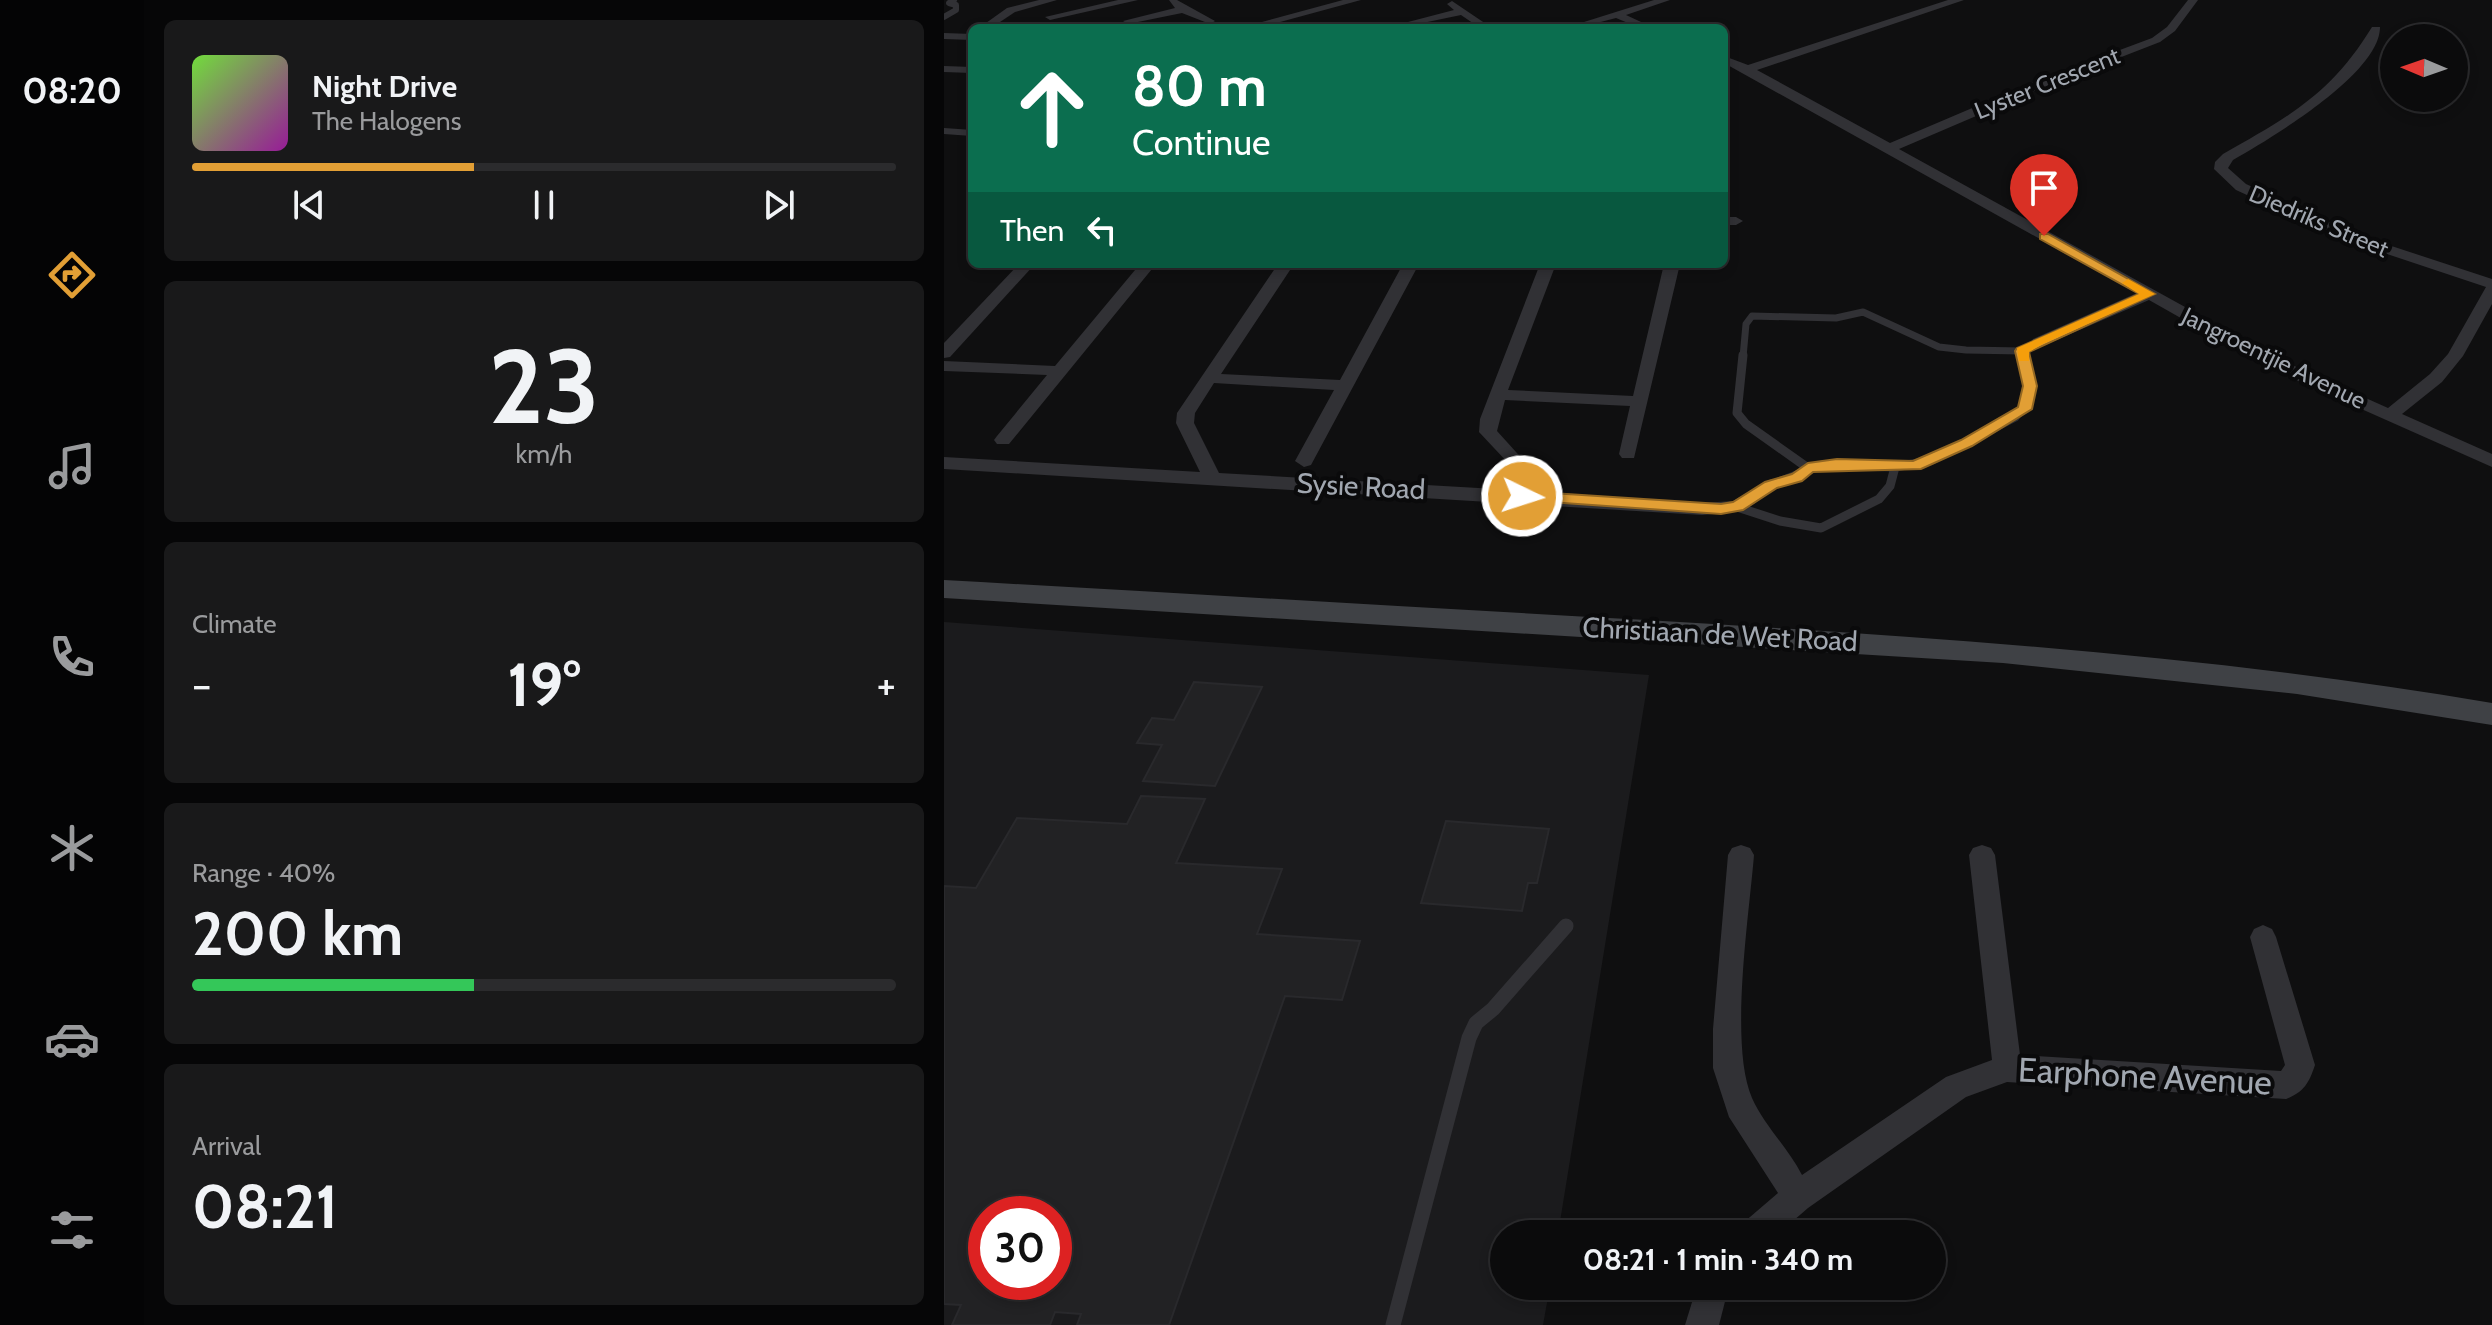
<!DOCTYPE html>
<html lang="en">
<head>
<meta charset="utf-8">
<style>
	:root { --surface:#0b0b0c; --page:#19191a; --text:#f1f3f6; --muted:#9a9b9d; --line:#2b2b2d; --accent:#e29f35 }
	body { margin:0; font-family:Cabin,sans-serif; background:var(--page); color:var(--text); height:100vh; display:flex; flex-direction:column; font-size:30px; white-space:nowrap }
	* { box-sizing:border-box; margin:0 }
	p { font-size:26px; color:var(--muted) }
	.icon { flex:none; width:44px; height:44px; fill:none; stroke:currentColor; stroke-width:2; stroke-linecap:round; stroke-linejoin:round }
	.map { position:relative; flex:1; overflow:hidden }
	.panel { display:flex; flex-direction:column; gap:20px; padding:20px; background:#060607; width:800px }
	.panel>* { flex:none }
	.hud { position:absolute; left:24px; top:24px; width:760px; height:244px; border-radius:12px; box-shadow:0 4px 12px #0003,0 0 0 2px var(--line); background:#0b6e4f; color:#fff; overflow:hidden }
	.needle { width:52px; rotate:272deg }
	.controls { position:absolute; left:1436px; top:24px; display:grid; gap:16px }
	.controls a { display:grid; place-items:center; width:88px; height:88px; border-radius:50%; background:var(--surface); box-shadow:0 4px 12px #0003,0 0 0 2px var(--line); font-size:40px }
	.speed { position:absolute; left:24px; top:1196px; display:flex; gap:16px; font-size:40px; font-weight:700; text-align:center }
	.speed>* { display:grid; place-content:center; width:104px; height:104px; border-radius:50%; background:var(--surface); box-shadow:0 4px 12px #0003,0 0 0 2px var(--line); line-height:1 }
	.speed .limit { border:12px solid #d22; background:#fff; color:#111 }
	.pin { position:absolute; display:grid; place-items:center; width:68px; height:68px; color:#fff; margin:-82px -34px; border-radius:50% 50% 50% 0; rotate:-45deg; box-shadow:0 0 8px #0007 }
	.pin .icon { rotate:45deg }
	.me { position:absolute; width:88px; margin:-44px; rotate:94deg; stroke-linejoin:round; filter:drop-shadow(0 0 6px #0008) }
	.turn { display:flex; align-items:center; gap:28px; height:168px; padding:0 32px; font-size:36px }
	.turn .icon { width:104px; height:104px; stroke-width:2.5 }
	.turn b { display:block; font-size:56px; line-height:68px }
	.then { display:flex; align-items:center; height:76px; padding:0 32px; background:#0003; gap:16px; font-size:30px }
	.big { font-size:60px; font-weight:700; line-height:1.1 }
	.panel .widget { flex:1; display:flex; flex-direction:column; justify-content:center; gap:12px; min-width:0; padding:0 28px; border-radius:12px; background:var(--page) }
	.panel .dial { align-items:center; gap:0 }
	.dial b { font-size:104px; line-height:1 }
	.song { display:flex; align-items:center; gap:24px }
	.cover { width:96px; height:96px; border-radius:12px; background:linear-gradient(135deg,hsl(100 70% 55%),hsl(300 70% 35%)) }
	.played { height:8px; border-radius:4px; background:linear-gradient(90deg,var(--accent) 40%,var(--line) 40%) }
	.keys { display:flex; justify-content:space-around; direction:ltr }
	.heat { display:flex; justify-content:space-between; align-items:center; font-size:44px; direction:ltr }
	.charge { height:12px; border-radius:6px; background:linear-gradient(90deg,#34c759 40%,var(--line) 0) }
	.trip { position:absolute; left:546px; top:1220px; width:456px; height:80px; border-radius:40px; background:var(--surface); box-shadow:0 4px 12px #0003,0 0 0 2px var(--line); font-weight:700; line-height:80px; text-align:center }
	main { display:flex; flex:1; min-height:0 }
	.dock { display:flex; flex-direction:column; width:144px; justify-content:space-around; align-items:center; background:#040405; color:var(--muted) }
	.dock .icon { width:56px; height:56px }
	.dock .on { color:var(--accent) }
	.dock b { font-size:36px; color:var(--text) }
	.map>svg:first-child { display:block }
	.built { fill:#1b1b1d; fill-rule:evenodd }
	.building { fill:#222224; stroke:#29292c; stroke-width:2; fill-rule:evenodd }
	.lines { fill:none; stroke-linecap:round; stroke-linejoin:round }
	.lane-far3 { stroke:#313135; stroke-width:6 }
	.lane-far2 { stroke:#313135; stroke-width:7 }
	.lane-far1 { stroke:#313135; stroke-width:9 }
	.lane { stroke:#313135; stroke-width:15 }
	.street { fill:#313135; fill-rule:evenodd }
	.secondary { fill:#3f4145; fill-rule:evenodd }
	.route { fill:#e29f35; stroke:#936722; stroke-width:2 }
	.slow { fill:#f59e0b }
	.labels { text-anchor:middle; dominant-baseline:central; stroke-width:8; stroke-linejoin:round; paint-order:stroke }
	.far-street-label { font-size:24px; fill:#a1a7b0; stroke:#0a0a0b }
	.street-label { font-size:28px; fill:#a1a7b0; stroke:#0a0a0b }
	.near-street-label { font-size:34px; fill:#a1a7b0; stroke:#0a0a0b }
</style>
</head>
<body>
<main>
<nav class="dock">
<b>08:20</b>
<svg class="icon on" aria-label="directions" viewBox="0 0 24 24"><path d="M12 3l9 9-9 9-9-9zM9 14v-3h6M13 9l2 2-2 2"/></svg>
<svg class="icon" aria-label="music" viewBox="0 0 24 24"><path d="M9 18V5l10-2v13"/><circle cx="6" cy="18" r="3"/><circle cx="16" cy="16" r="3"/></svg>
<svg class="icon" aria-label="phone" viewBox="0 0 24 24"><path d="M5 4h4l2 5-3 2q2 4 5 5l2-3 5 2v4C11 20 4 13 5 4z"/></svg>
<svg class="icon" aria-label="climate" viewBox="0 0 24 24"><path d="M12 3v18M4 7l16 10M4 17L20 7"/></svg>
<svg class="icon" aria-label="car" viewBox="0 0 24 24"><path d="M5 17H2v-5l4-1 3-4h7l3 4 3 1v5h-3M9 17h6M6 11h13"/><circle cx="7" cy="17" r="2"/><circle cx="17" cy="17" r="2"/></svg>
<svg class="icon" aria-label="filters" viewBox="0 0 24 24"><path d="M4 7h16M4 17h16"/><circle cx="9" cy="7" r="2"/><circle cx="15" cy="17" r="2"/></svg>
</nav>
<section class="panel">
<div class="widget">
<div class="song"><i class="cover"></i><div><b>Night Drive</b><p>The Halogens</p></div></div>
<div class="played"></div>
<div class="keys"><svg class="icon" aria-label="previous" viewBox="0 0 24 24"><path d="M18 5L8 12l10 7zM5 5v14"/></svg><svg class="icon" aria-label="pause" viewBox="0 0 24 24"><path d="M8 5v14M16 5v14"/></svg><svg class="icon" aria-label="next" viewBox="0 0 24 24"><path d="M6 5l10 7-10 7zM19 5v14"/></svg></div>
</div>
<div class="widget dial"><b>23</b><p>km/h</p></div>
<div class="widget"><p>Climate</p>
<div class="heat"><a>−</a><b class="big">19°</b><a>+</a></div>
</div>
<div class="widget"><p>Range · 40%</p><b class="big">200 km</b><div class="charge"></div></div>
<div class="widget"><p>Arrival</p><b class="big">08:21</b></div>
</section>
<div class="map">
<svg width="1548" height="1325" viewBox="0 0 1548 1325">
	<rect width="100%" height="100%" fill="#0f0f10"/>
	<path class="built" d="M0 622 705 675 614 1234H560V1286H606L599 1325H0ZM42 1214H110V1282H42Z"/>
	<g class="building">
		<polygon points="250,682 318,687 271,786 199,781 218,745 193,743 208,718 230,720"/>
		<path d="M197 796 261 799 232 863 338 869 313 934 416 941 398 1000 341 996 225 1325H133L137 1314 111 1312 106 1325H8L17 1305 0 1304V886L32 888 73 818 183 824ZM42 1214H110V1282H42Z"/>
		<polygon points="502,821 605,829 593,883 584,883 578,911 477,903"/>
	</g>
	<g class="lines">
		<g class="lane-far3">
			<polyline points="0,17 12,10 12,5 5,3 10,0"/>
			<polyline points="0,69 28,70"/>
			<polyline points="0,131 28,133"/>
		</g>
		<g class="lane-far2">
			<polyline points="1078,351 1080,357"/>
			<polyline points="799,357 802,324 808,316 892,318 919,312 995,347 1022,350 1078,351 1095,342"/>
		</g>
		<g class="lane-far1">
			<polyline points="799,355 793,413 802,424 864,468"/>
			<path d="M827 485 878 465 951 467 986 461 1071 417C1090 398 1085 379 1079 355"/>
			<polyline points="793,507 836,521 877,528 935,499 946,486 951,467"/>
		</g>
		<polyline class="lane" points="449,1325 525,1038 532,1023 549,1009 622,926"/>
		<g class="street">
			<polygon points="95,0 113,0 71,12 47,28 35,28 63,8"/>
			<polygon points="174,0 194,0 106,20 101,17"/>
			<polygon points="225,0 233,0 271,21 266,24 238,13 184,24 179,21 231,8"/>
			<polygon points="399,0 417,0 314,28 296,28"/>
			<polygon points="710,0 726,0 682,15 710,28 696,28 672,18 645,25 640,22"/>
			<path d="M1004 0H1020L813 70 946 143 1087 83 1208 38 1223 27 1244 0H1254L1231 31 1216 42 1095 89 955 149 1337 360 1444 408 1486 374 1504 354 1542 287 1404 241 1292 190 1270 169 1271 162 1279 154C1346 116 1387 94 1428 27H1436C1436 74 1327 138 1289 160L1284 168 1302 184 1414 235 1548 279V304L1519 356 1498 382 1458 414 1548 454V467L1325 368 1205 300 1101 345H1089L1087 342 1089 339 1193 293 780 63V56L804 65Z"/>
			<polygon points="508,1 548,28 536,28 517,15 469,25 464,22 510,10 503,4"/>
			<polygon points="0,33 28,34 28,40 0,39"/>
			<polygon points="780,217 792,217 799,221 792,225 780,225"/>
			<polygon points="75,264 91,264 6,357 0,358 0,343"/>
			<polygon points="196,264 212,264 65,444 53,444 50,440 53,436 103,375 0,371 0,361 111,366"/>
			<polygon points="334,264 350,264 277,374 396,380 459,264 475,264 367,465 360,467 351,461 390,390 270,383 251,413 250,423 275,473 569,490 565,464 535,432 536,419 596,264 612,264 564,390 689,396 720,264 736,264 690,458 678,458 675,454 686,406 561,400 553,431 583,464 588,491 758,503 789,501 827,479 836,485 800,511 758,515 0,469 0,457 256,472 232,423 233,413"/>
			<path d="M797 845 806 848 810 855C805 916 785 1045 808 1098 820 1125 844 1148 858 1175L1002 1077 1048 1060 1025 855 1029 848 1038 845 1047 848 1051 855 1076 1055 1337 1071 1341 1065 1306 937 1310 929 1319 925 1328 929 1332 937 1371 1065C1365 1083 1360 1092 1342 1099L1063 1082 1022 1097 864 1208 834 1234H794L799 1223 834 1193 785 1117 769 1068V1029L784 855 788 848Z"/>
			<polygon points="753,1286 785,1286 775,1325 741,1325"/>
		</g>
		<path class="secondary" d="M0 580C234 593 468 607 702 620 985 637 1267 655 1548 703V725L1353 694 1059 663 0 598Z"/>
	</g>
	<polygon class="route" points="1096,234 1104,234 1211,294 1085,352 1093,386 1088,409 1028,446 977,469 869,472 858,481 833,488 799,510 777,514 578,500 570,496 578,491 777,504 789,502 821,482 848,474 864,463 893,459 969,461 1017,440 1074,407 1079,386 1071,351 1073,348 1195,294 1096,239"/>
	<polygon class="slow" points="1184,279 1211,294 1099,344 1085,352 1085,361 1075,361 1073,348 1195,294 1178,283"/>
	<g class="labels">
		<g class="far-street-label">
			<text transform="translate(1103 83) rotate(-22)">Lyster Crescent</text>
			<text transform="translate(1375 221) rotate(23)">Diedriks Street</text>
			<text transform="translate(1330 358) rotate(26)">Jangroentjie Avenue</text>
		</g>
		<g class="street-label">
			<text transform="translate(417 486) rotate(3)">Sysie Road</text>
			<text transform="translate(776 634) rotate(3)">Christiaan de Wet Road</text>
		</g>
		<g class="near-street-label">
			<text transform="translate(1201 1076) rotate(3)">Earphone Avenue</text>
		</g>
	</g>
</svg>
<div class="controls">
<a><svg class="needle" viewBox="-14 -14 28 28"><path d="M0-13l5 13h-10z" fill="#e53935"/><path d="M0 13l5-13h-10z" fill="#9a9b9d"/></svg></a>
</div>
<div class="speed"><div class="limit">30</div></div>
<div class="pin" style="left:1100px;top:236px;background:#d93025"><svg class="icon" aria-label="arrive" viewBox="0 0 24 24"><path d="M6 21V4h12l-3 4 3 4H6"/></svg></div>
<svg class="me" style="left:578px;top:496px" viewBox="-20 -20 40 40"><circle r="17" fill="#e29f35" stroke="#fff" stroke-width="3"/><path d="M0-11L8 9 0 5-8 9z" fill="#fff"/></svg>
<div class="trip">08:21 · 1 min · 340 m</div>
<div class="hud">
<div class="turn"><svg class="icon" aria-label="ahead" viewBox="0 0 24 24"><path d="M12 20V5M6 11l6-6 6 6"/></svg><div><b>80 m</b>Continue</div></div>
<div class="then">Then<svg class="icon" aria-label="left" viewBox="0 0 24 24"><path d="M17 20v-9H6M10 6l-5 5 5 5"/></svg></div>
</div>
</div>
</main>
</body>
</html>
